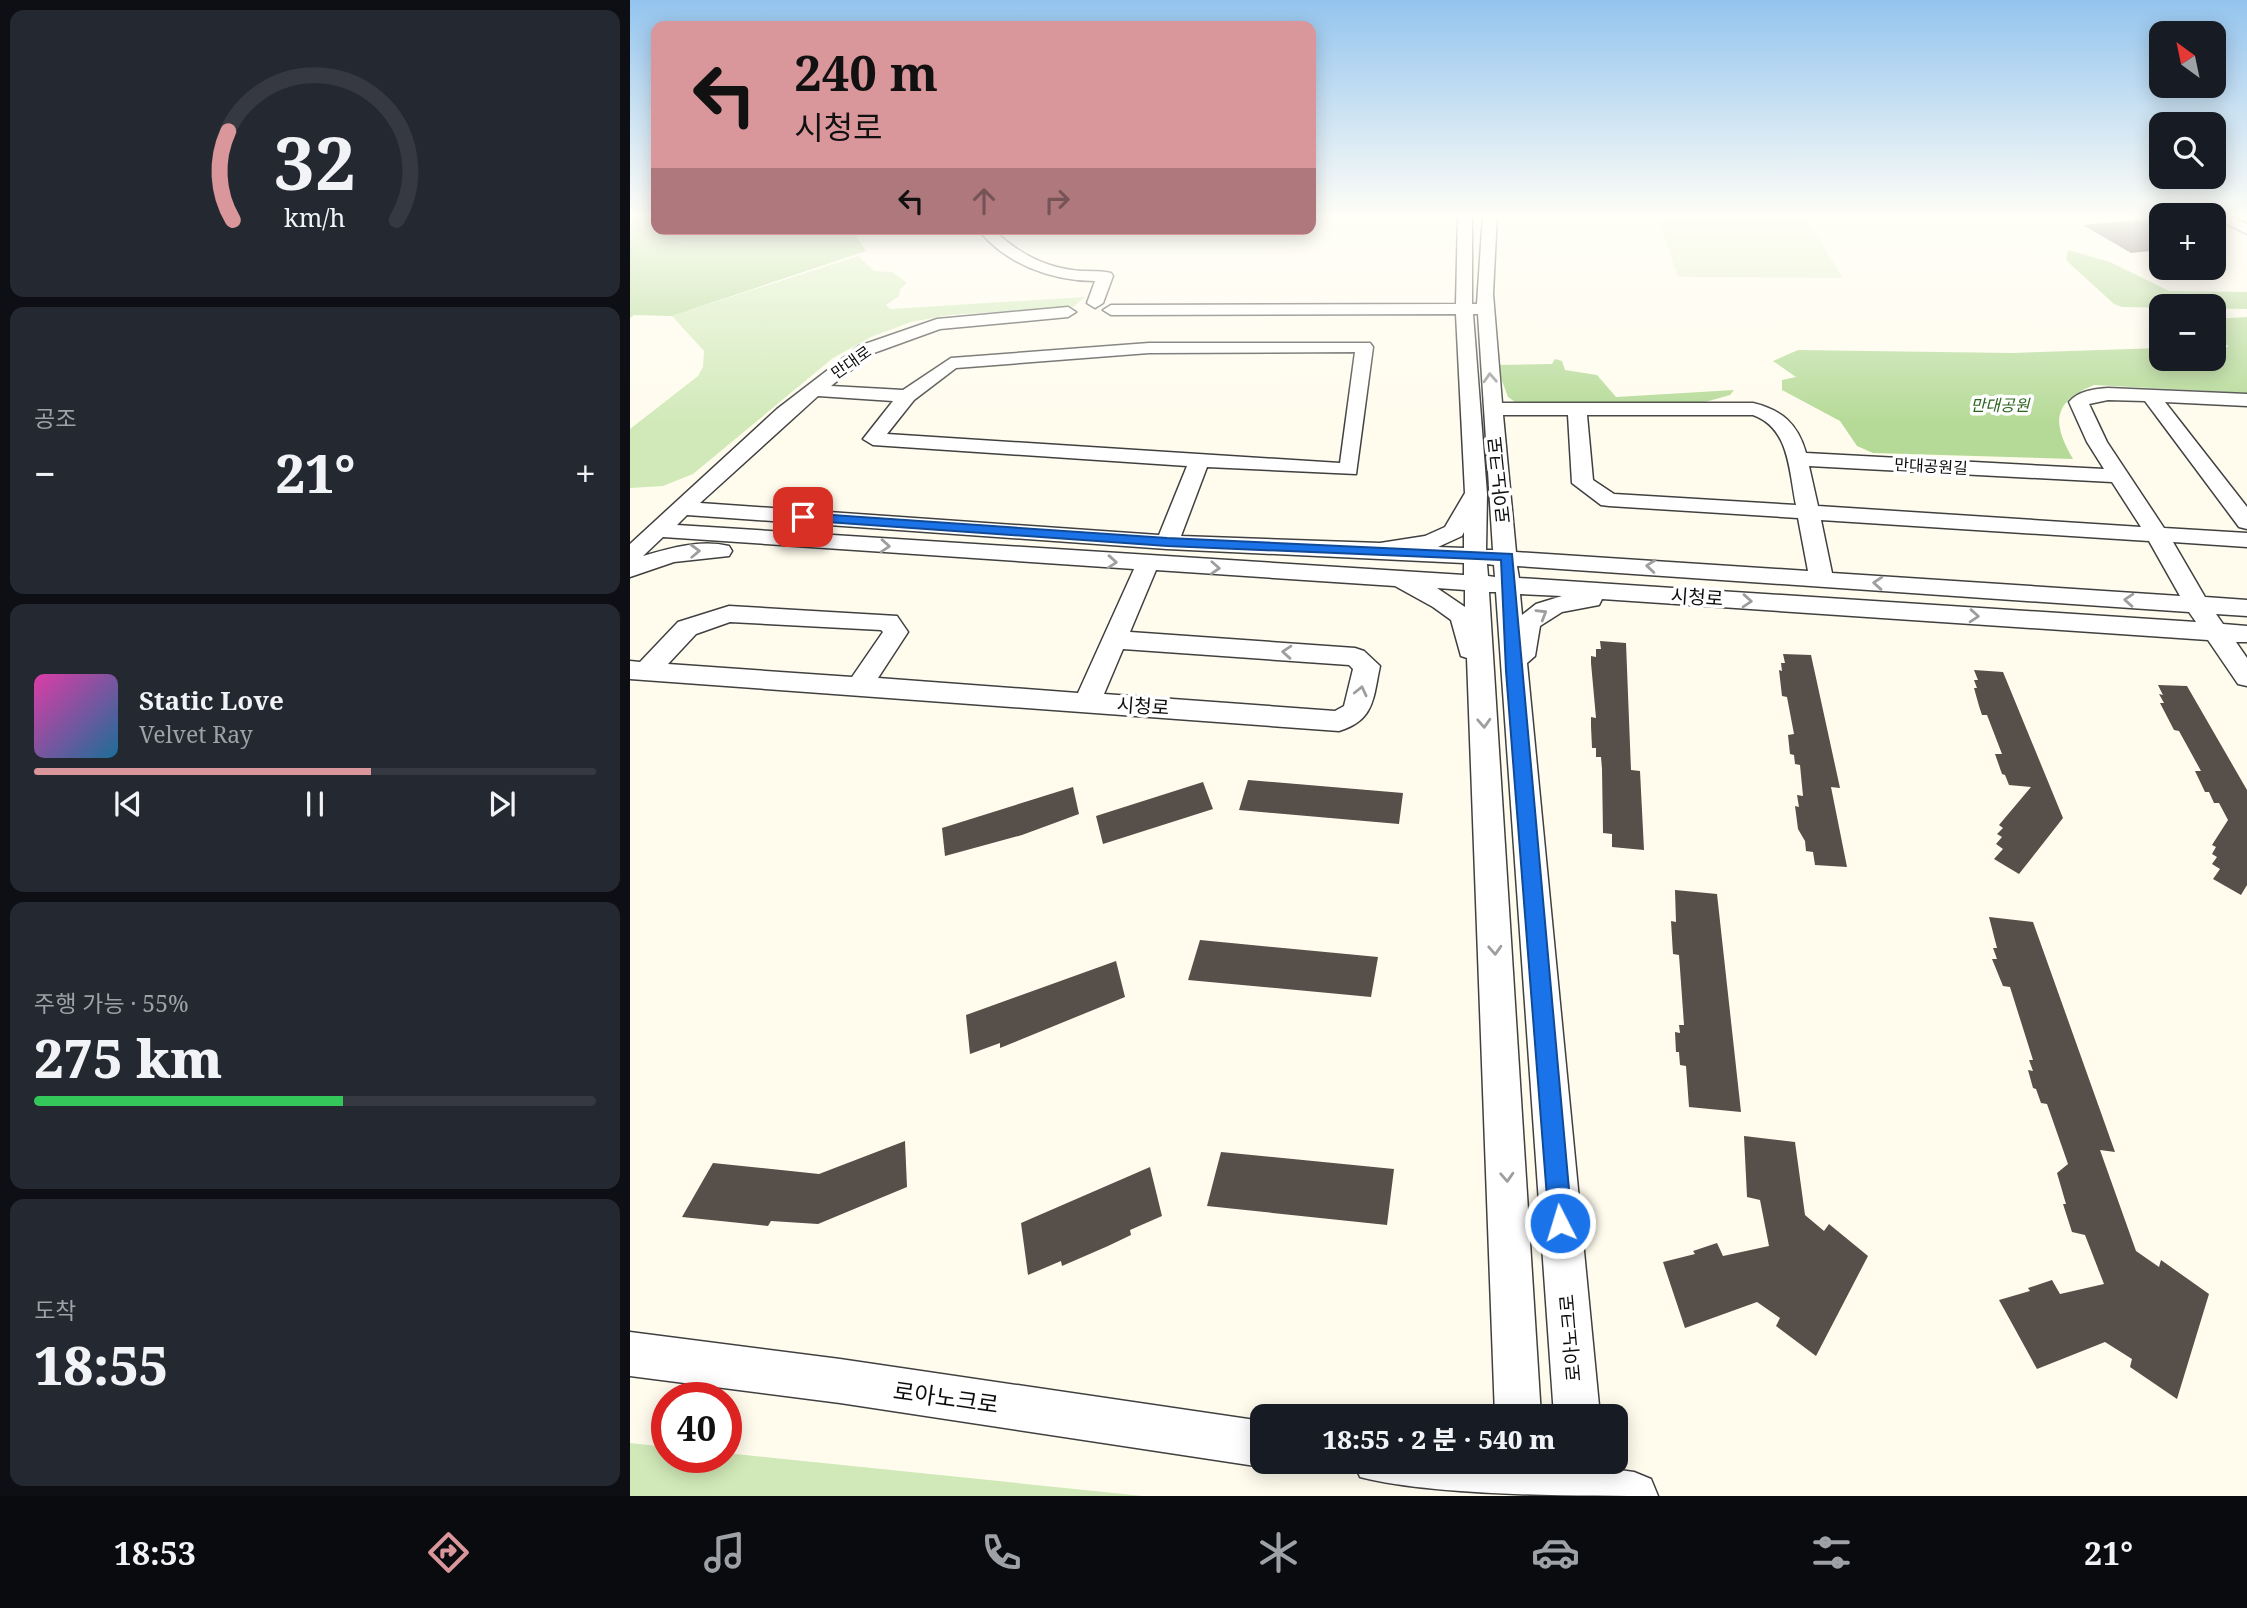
<!DOCTYPE html>
<html lang="ko">
<head>
<meta charset="utf-8">
<style>
	:root { --surface:#171b24; --page:#242831; --text:#f1f3f6; --muted:#9ea1a6; --line:#363941; --accent:#da979b }
	body { margin:0; font-family:"Noto Serif","Noto Sans KR",serif; background:var(--page); color:var(--text); height:100vh; display:flex; flex-direction:column; font-size:26px; white-space:nowrap }
	* { box-sizing:border-box; margin:0 }
	p { font-size:23px; color:var(--muted) }
	.icon { flex:none; width:38px; height:38px; fill:none; stroke:currentColor; stroke-width:2; stroke-linecap:round; stroke-linejoin:round }
	.map { position:relative; flex:1; overflow:hidden }
	.panel { display:flex; flex-direction:column; gap:10px; padding:10px; background:#0d0f14; width:630px }
	.panel>* { flex:none }
	.banner { position:absolute; left:21px; top:21px; width:665px; height:214px; border-radius:14px; box-shadow:0 4px 18px #0003; background:#da979b; color:#111; overflow:hidden }
	.needle { width:46px; rotate:327deg }
	.tools { position:absolute; left:1519px; top:21px; display:grid; gap:14px }
	.tools a { display:grid; place-items:center; width:77px; height:77px; border-radius:14px; background:var(--surface); box-shadow:0 4px 18px #0003; font-size:35px }
	.speed { position:absolute; left:21px; top:1382px; display:flex; gap:14px; font-size:35px; font-weight:700; text-align:center }
	.speed>* { display:grid; place-content:center; width:91px; height:91px; border-radius:50%; background:var(--surface); box-shadow:0 4px 18px #0003; line-height:1 }
	.speed .limit { border:10px solid #d22; background:#fff; color:#111 }
	.pin { position:absolute; display:grid; place-items:center; width:60px; height:60px; color:#fff; margin:-30px; border-radius:14px; box-shadow:0 4px 10px #0006 }
	.me { position:absolute; width:77px; margin:-38px; rotate:355deg; stroke-linejoin:round; filter:drop-shadow(0 0 5px #0008) }
	.turn { display:flex; align-items:center; gap:24px; height:147px; padding:0 28px; font-size:32px }
	.turn .icon { width:91px; height:91px; stroke-width:2.5 }
	.turn b { display:block; font-size:49px; line-height:60px }
	.lanes { display:flex; align-items:center; height:66px; padding:0 28px; background:#0003; justify-content:center; gap:35px; direction:ltr }
	.lanes .off { opacity:.35 }
	.big { font-size:52px; font-weight:800; line-height:1.1 }
	.panel .widget { flex:1; display:flex; flex-direction:column; justify-content:center; gap:10px; min-width:0; padding:0 24px; border-radius:14px; background:var(--page) }
	.panel .dial { align-items:center; gap:0 }
	.dial svg { height:182px; overflow:visible; fill:none; stroke:var(--line); stroke-width:7; stroke-linecap:round; text-anchor:middle }
	.dial text { fill:var(--text); stroke:none }
	.song { display:flex; align-items:center; gap:21px }
	.cover { width:84px; height:84px; border-radius:10px; background:linear-gradient(135deg,hsl(320 70% 55%),hsl(200 70% 35%)) }
	.played { height:7px; border-radius:4px; background:linear-gradient(90deg,var(--accent) 60%,var(--line) 60%) }
	.keys { display:flex; justify-content:space-around; direction:ltr }
	.heat { display:flex; justify-content:space-between; align-items:center; font-size:38px; direction:ltr }
	.charge { height:10px; border-radius:5px; background:linear-gradient(90deg,#34c759 55%,var(--line) 0) }
	.trip { position:absolute; left:620px; top:1404px; width:378px; height:70px; border-radius:14px; background:var(--surface); box-shadow:0 4px 18px #0003; font-weight:800; line-height:70px; text-align:center }
	.tabs { display:flex; height:112px; justify-content:space-around; align-items:center; background:#090b0e; color:var(--muted) }
	.tabs .icon { width:49px; height:49px }
	.tabs .selected { color:var(--accent) }
	.tabs b { font-size:32px; color:var(--text) }
	main { display:flex; flex:1; min-height:0 }
	.map>svg:first-child { display:block }
	.green { fill:#d1e9b8 }
	.forest { fill:#b5da97 }
	.pitch { fill:#e3f0ca }
	.building { fill:#564f4a }
	.lines { fill:none; stroke-linecap:round; stroke-linejoin:round }
	.minor-casing { stroke:#404040; stroke-width:3 }
	.minor { fill:#fff; fill-rule:evenodd }
	.oneway { stroke:#9e9e9e }
	.route { fill:#1a73e8; stroke:#114b97; stroke-width:2 }
	.labels { text-anchor:middle; dominant-baseline:central; stroke-width:7; stroke-linejoin:round; paint-order:stroke }
	.far-street-label { font-size:16px; fill:#0d0d0d; stroke:#fff }
	.far-park-label { font-size:16px; font-style:italic; fill:#2c651e; stroke:#fff }
	.street-label { font-size:19px; fill:#0d0d0d; stroke:#fff }
	.near-street-label { font-size:23px; fill:#0d0d0d; stroke:#fff }
</style>
</head>
<body>
<main>
<section class="panel">
<div class="widget dial"><svg viewBox="0 0 100 80">
<path d="M14 69A42 42 0 1 1 86 69"/>
<path d="M14 69A42 42 0 0 1 12 30" stroke="#da979b"/>
<text x="50" y="56" font-size="32" font-weight="700">32</text>
<text x="50" y="72" font-size="11">km/h</text>
</svg></div>
<div class="widget"><p>공조</p>
<div class="heat"><a>−</a><b class="big">21°</b><a>+</a></div>
</div>
<div class="widget">
<div class="song"><i class="cover"></i><div><b>Static Love</b><p>Velvet Ray</p></div></div>
<div class="played"></div>
<div class="keys"><svg class="icon" aria-label="previous" viewBox="0 0 24 24"><path d="M18 5L8 12l10 7zM5 5v14"/></svg><svg class="icon" aria-label="pause" viewBox="0 0 24 24"><path d="M8 5v14M16 5v14"/></svg><svg class="icon" aria-label="next" viewBox="0 0 24 24"><path d="M6 5l10 7-10 7zM19 5v14"/></svg></div>
</div>
<div class="widget"><p>주행 가능 · 55%</p><b class="big">275 km</b><div class="charge"></div></div>
<div class="widget"><p>도착</p><b class="big">18:55</b></div>
</section>
<div class="map">
<svg width="1617" height="1496" viewBox="0 0 1617 1496">
	<rect width="100%" height="100%" fill="#fffcee"/>
	<g class="green">
		<polygon points="228,256 244,271 262,272 277,283 270,289 269,296 256,305 260,309 455,297 443,307 319,315 281,322 241,337 203,358 63,474 33,486 0,488 0,429 68,376 73,367 74,351 42,316"/>
		<polygon points="0,1443 37,1447 37,1458 96,1458 96,1453 513,1496 0,1496"/>
	</g>
	<g class="forest">
		<polygon points="0,214 26,214 26,229 222,229 236,251 42,316 4,315 0,318"/>
		<polygon points="1438,250 1480,262 1539,291 1617,292 1617,309 1492,307 1484,304 1436,260"/>
		<path d="M1617 317V393L1464 385C1422 402 1422 423 1443 459L1243 453 1227 446 1210 421 1152 390V380L1166 377 1143 361 1168 350 1382 353 1531 348V359H1584V347H1599L1584 333V319Z"/>
		<polygon points="925,359 932,361 935,370 967,375 986,397 1104,390 1100,395 1068,404 888,404 878,397 866,365 922,364"/>
	</g>
	<polygon class="pitch" points="1029,221 1178,222 1213,278 1048,277"/>
	<g class="building">
		<polygon points="1531,218 1531,250 1501,253 1453,225"/>
		<polygon points="970,641 996,643 1001,770 1010,771 1014,850 982,847 982,834 973,833 972,769 971,757 966,757 966,748 962,748 961,726 961,717 966,718 961,663 961,656 966,657 966,649 971,649"/>
		<polygon points="1153,654 1181,655 1210,788 1201,787 1217,867 1185,865 1183,852 1176,851 1175,841 1168,829 1165,806 1169,807 1167,795 1173,796 1170,765 1165,764 1164,755 1160,754 1158,735 1164,734 1157,697 1152,696 1149,670 1152,671 1151,663 1155,663"/>
		<polygon points="1344,670 1373,672 1433,818 1389,874 1364,859 1373,849 1366,844 1372,837 1367,834 1373,828 1369,825 1401,787 1379,785 1375,775 1372,774 1365,754 1372,754 1357,715 1352,715 1349,706 1344,688 1347,688 1344,680 1348,680"/>
		<polygon points="1528,685 1557,686 1617,790 1617,885 1611,895 1583,879 1590,869 1582,864 1587,857 1582,854 1586,847 1582,845 1598,820 1589,803 1584,803 1579,792 1575,792 1565,771 1571,771 1549,731 1544,730 1530,703 1534,703 1529,694 1533,695"/>
		<polygon points="618,780 773,793 769,824 609,810"/>
		<polygon points="573,782 583,809 473,844 466,816"/>
		<polygon points="443,787 449,814 392,835 315,856 312,828"/>
		<polygon points="1045,890 1087,894 1111,1112 1059,1107 1056,1066 1050,1065 1049,1052 1046,1052 1045,1032 1050,1033 1049,1025 1054,1025 1049,955 1043,954 1041,921 1046,922"/>
		<polygon points="1359,917 1403,922 1485,1152 1470,1150 1506,1251 1529,1267 1531,1260 1579,1294 1547,1399 1500,1367 1502,1359 1475,1342 1407,1369 1369,1300 1400,1291 1398,1288 1422,1280 1430,1294 1474,1284 1455,1235 1442,1232 1433,1204 1436,1204 1427,1173 1438,1164 1417,1104 1411,1103 1406,1089 1403,1088 1398,1070 1403,1071 1399,1060 1403,1060 1380,987 1373,986 1362,959 1367,959 1363,948 1367,948"/>
		<polygon points="570,940 748,957 741,997 558,980"/>
		<polygon points="486,961 495,997 370,1048 370,1043 340,1054 336,1015"/>
		<polygon points="1114,1136 1165,1142 1175,1215 1194,1231 1199,1224 1238,1256 1186,1356 1146,1326 1150,1318 1127,1302 1055,1328 1033,1262 1065,1254 1063,1251 1087,1243 1093,1256 1139,1246 1130,1200 1117,1197"/>
		<polygon points="275,1141 277,1187 188,1224 141,1221 138,1226 52,1217 83,1163 189,1174"/>
		<polygon points="591,1152 764,1169 757,1225 577,1206"/>
		<polygon points="520,1167 532,1216 500,1230 501,1235 478,1246 432,1266 431,1261 398,1275 391,1223"/>
	</g>
	<g class="lines">
		<g class="minor-casing">
			<g id="minor">
				<path d="M828 214H842V304H847L853 214H867L863 294 872 403H1123C1152 410 1168 424 1176 453L1474 469 1457 442 1439 402C1448 391 1464 389 1478 388L1617 394V406L1535 402 1617 507V529L1609 527 1515 401 1478 400 1459 404 1477 442 1534 528 1617 533V547L1543 542 1575 597 1617 600V616L1586 614 1593 624 1617 626V642H1606L1617 658V686L1608 684 1578 640 972 599 969 605 932 612 910 626 905 656 897 663 970 1416H924L866 592H859L911 1416H865L837 658 831 656 821 620 803 607 765 586 526 570 500 632 725 648 734 651 750 666C743 698 745 720 709 731L0 679V661L10 662 48 622 99 606 267 616 278 632 248 678 448 693 504 569 33 537 13 556C40 548 71 539 99 546L102 551 99 556 44 562 0 577V544L147 409 229 346 307 319 438 307 446 312 438 317 310 329 241 354 201 386 273 390 321 358 519 343H740L743 347 726 474 577 467 551 536 750 543 795 536 815 527 835 493 826 314 481 315 473 310 481 305 826 304ZM843 314H848L863 550H856L857 494ZM725 352 710 463 257 434 284 400 326 368 519 353ZM188 396 263 401 233 439 243 445 557 466 529 535 70 503ZM873 415H938L942 483 971 505 979 506 1168 518 1178 571 886 552ZM957 415H1123C1160 428 1159 472 1166 505L984 494 963 480ZM1179 466 1482 482 1511 527 1188 506ZM57 515 537 549 834 563V575L47 525ZM1191 520 1519 541 1550 596 1202 573ZM834 532V548L808 547 832 536ZM857 564 864 565 865 577 858 576ZM887 566 1559 612 1566 622 889 578ZM807 588 835 590V607ZM890 594 932 596 906 604 892 615ZM100 622 251 630 253 632 222 677 38 664 66 634ZM493 649 719 665 723 669 714 706 705 711 474 694Z"/>
				<polygon points="1533,214 1549,214 1550,215 1534,215"/>
				<polygon points="1577,214 1595,214 1617,224 1617,234"/>
				<path d="M348 229H363C385 251 412 266 442 270 454 272 468 270 481 273L483 276 473 303 465 308 457 303 465 281C422 281 375 264 348 229Z"/>
				<polygon points="0,1332 210,1359 632,1421 632,1461 646,1461 632,1467 210,1403 0,1376"/>
				<path d="M723 1461H974L975 1468 1004 1472 1021 1479 1028 1496C946 1496 803 1496 730 1477Z"/>
			</g>
		</g>
		<use href="#minor" class="minor"/>
	</g>
	<defs><path id="oneway-chevron" d="M-2-3.5L2.5 0L-2 3.5" fill="none" stroke-width="1.6" stroke-linecap="round" stroke-linejoin="round" transform="scale(1.75)"/></defs>
	<g class="oneway">
		<use href="#oneway-chevron" transform="translate(860 378) rotate(-93)"/>
		<use href="#oneway-chevron" transform="translate(255 546) rotate(4)"/>
		<use href="#oneway-chevron" transform="translate(65 551) rotate(-2)"/>
		<use href="#oneway-chevron" transform="translate(482 562) rotate(4)"/>
		<use href="#oneway-chevron" transform="translate(1021 566) rotate(-175)"/>
		<use href="#oneway-chevron" transform="translate(585 568) rotate(3)"/>
		<use href="#oneway-chevron" transform="translate(1248 583) rotate(-176)"/>
		<use href="#oneway-chevron" transform="translate(1499 600) rotate(-176)"/>
		<use href="#oneway-chevron" transform="translate(1117 601) rotate(4)"/>
		<use href="#oneway-chevron" transform="translate(912 614) rotate(-31)"/>
		<use href="#oneway-chevron" transform="translate(1344 616) rotate(4)"/>
		<use href="#oneway-chevron" transform="translate(657 652) rotate(-176)"/>
		<use href="#oneway-chevron" transform="translate(731 691) rotate(-77)"/>
		<use href="#oneway-chevron" transform="translate(854 723) rotate(87)"/>
		<use href="#oneway-chevron" transform="translate(865 950) rotate(87)"/>
		<use href="#oneway-chevron" transform="translate(877 1177) rotate(87)"/>
	</g>
	<linearGradient id="sky" x2="0" y2="1"><stop stop-color="#93c4ee"/><stop offset="0.51" stop-color="#fffef7"/><stop offset="1" stop-color="#fffef7" stop-opacity="0"/></linearGradient>
	<rect width="1617" height="423" fill="url(#sky)"/>
	<polygon class="route" points="173,513 537,538 882,554 942,1223 939,1231 930,1234 922,1231 919,1223 876,671 871,560 537,546 169,520 169,514"/>
	<g class="labels">
		<g class="far-street-label">
			<text transform="translate(221 362) rotate(-35)">만대로</text>
			<text transform="translate(1301 466) rotate(3)">만대공원길</text>
		</g>
		<g class="far-park-label">
			<text x="1370" y="405">만대공원</text>
		</g>
		<g class="street-label">
			<text transform="translate(869 480) rotate(-96)">로아노크로</text>
			<text transform="translate(1067 597) rotate(4)">시청로</text>
			<text transform="translate(513 706) rotate(4)">시청로</text>
			<text transform="translate(940 1338) rotate(-95)">로아노크로</text>
		</g>
		<g class="near-street-label">
			<text transform="translate(316 1397) rotate(8)">로아노크로</text>
		</g>
	</g>
</svg>
<div class="tools">
<a><svg class="needle" viewBox="-14 -14 28 28"><path d="M0-13l5 13h-10z" fill="#e53935"/><path d="M0 13l5-13h-10z" fill="#9ea1a6"/></svg></a>
<a><svg class="icon" aria-label="search" viewBox="0 0 24 24"><circle cx="10" cy="10" r="6"/><path d="M15 15l6 6"/></svg></a>
<a>+</a>
<a>−</a>
</div>
<div class="speed"><div class="limit">40</div></div>
<div class="pin" style="left:173px;top:517px;background:#d93025"><svg class="icon" aria-label="arrive" viewBox="0 0 24 24"><path d="M6 21V4h12l-3 4 3 4H6"/></svg></div>
<svg class="me" style="left:930px;top:1223px" viewBox="-20 -20 40 40"><circle r="17" fill="#1a73e8" stroke="#fff" stroke-width="3"/><path d="M0-11L8 9 0 5-8 9z" fill="#fff"/></svg>
<div class="trip">18:55 · 2 분 · 540 m</div>
<div class="banner">
<div class="turn"><svg class="icon" aria-label="left" viewBox="0 0 24 24"><path d="M17 20v-9H6M10 6l-5 5 5 5"/></svg><div><b>240 m</b>시청로</div></div>
<div class="lanes"><svg class="icon" aria-label="left" viewBox="0 0 24 24"><path d="M17 20v-9H6M10 6l-5 5 5 5"/></svg><svg class="icon off" aria-label="ahead" viewBox="0 0 24 24"><path d="M12 20V5M6 11l6-6 6 6"/></svg><svg class="icon off" aria-label="right" viewBox="0 0 24 24"><path d="M7 20v-9h11M14 6l5 5-5 5"/></svg></div>
</div>
</div>
</main>
<nav class="tabs">
<b>18:53</b>
<svg class="icon selected" aria-label="directions" viewBox="0 0 24 24"><path d="M12 3l9 9-9 9-9-9zM9 14v-3h6M13 9l2 2-2 2"/></svg>
<svg class="icon" aria-label="music" viewBox="0 0 24 24"><path d="M9 18V5l10-2v13"/><circle cx="6" cy="18" r="3"/><circle cx="16" cy="16" r="3"/></svg>
<svg class="icon" aria-label="phone" viewBox="0 0 24 24"><path d="M5 4h4l2 5-3 2q2 4 5 5l2-3 5 2v4C11 20 4 13 5 4z"/></svg>
<svg class="icon" aria-label="climate" viewBox="0 0 24 24"><path d="M12 3v18M4 7l16 10M4 17L20 7"/></svg>
<svg class="icon" aria-label="car" viewBox="0 0 24 24"><path d="M5 17H2v-5l4-1 3-4h7l3 4 3 1v5h-3M9 17h6M6 11h13"/><circle cx="7" cy="17" r="2"/><circle cx="17" cy="17" r="2"/></svg>
<svg class="icon" aria-label="filters" viewBox="0 0 24 24"><path d="M4 7h16M4 17h16"/><circle cx="9" cy="7" r="2"/><circle cx="15" cy="17" r="2"/></svg>
<b>21°</b>
</nav>
</body>
</html>
